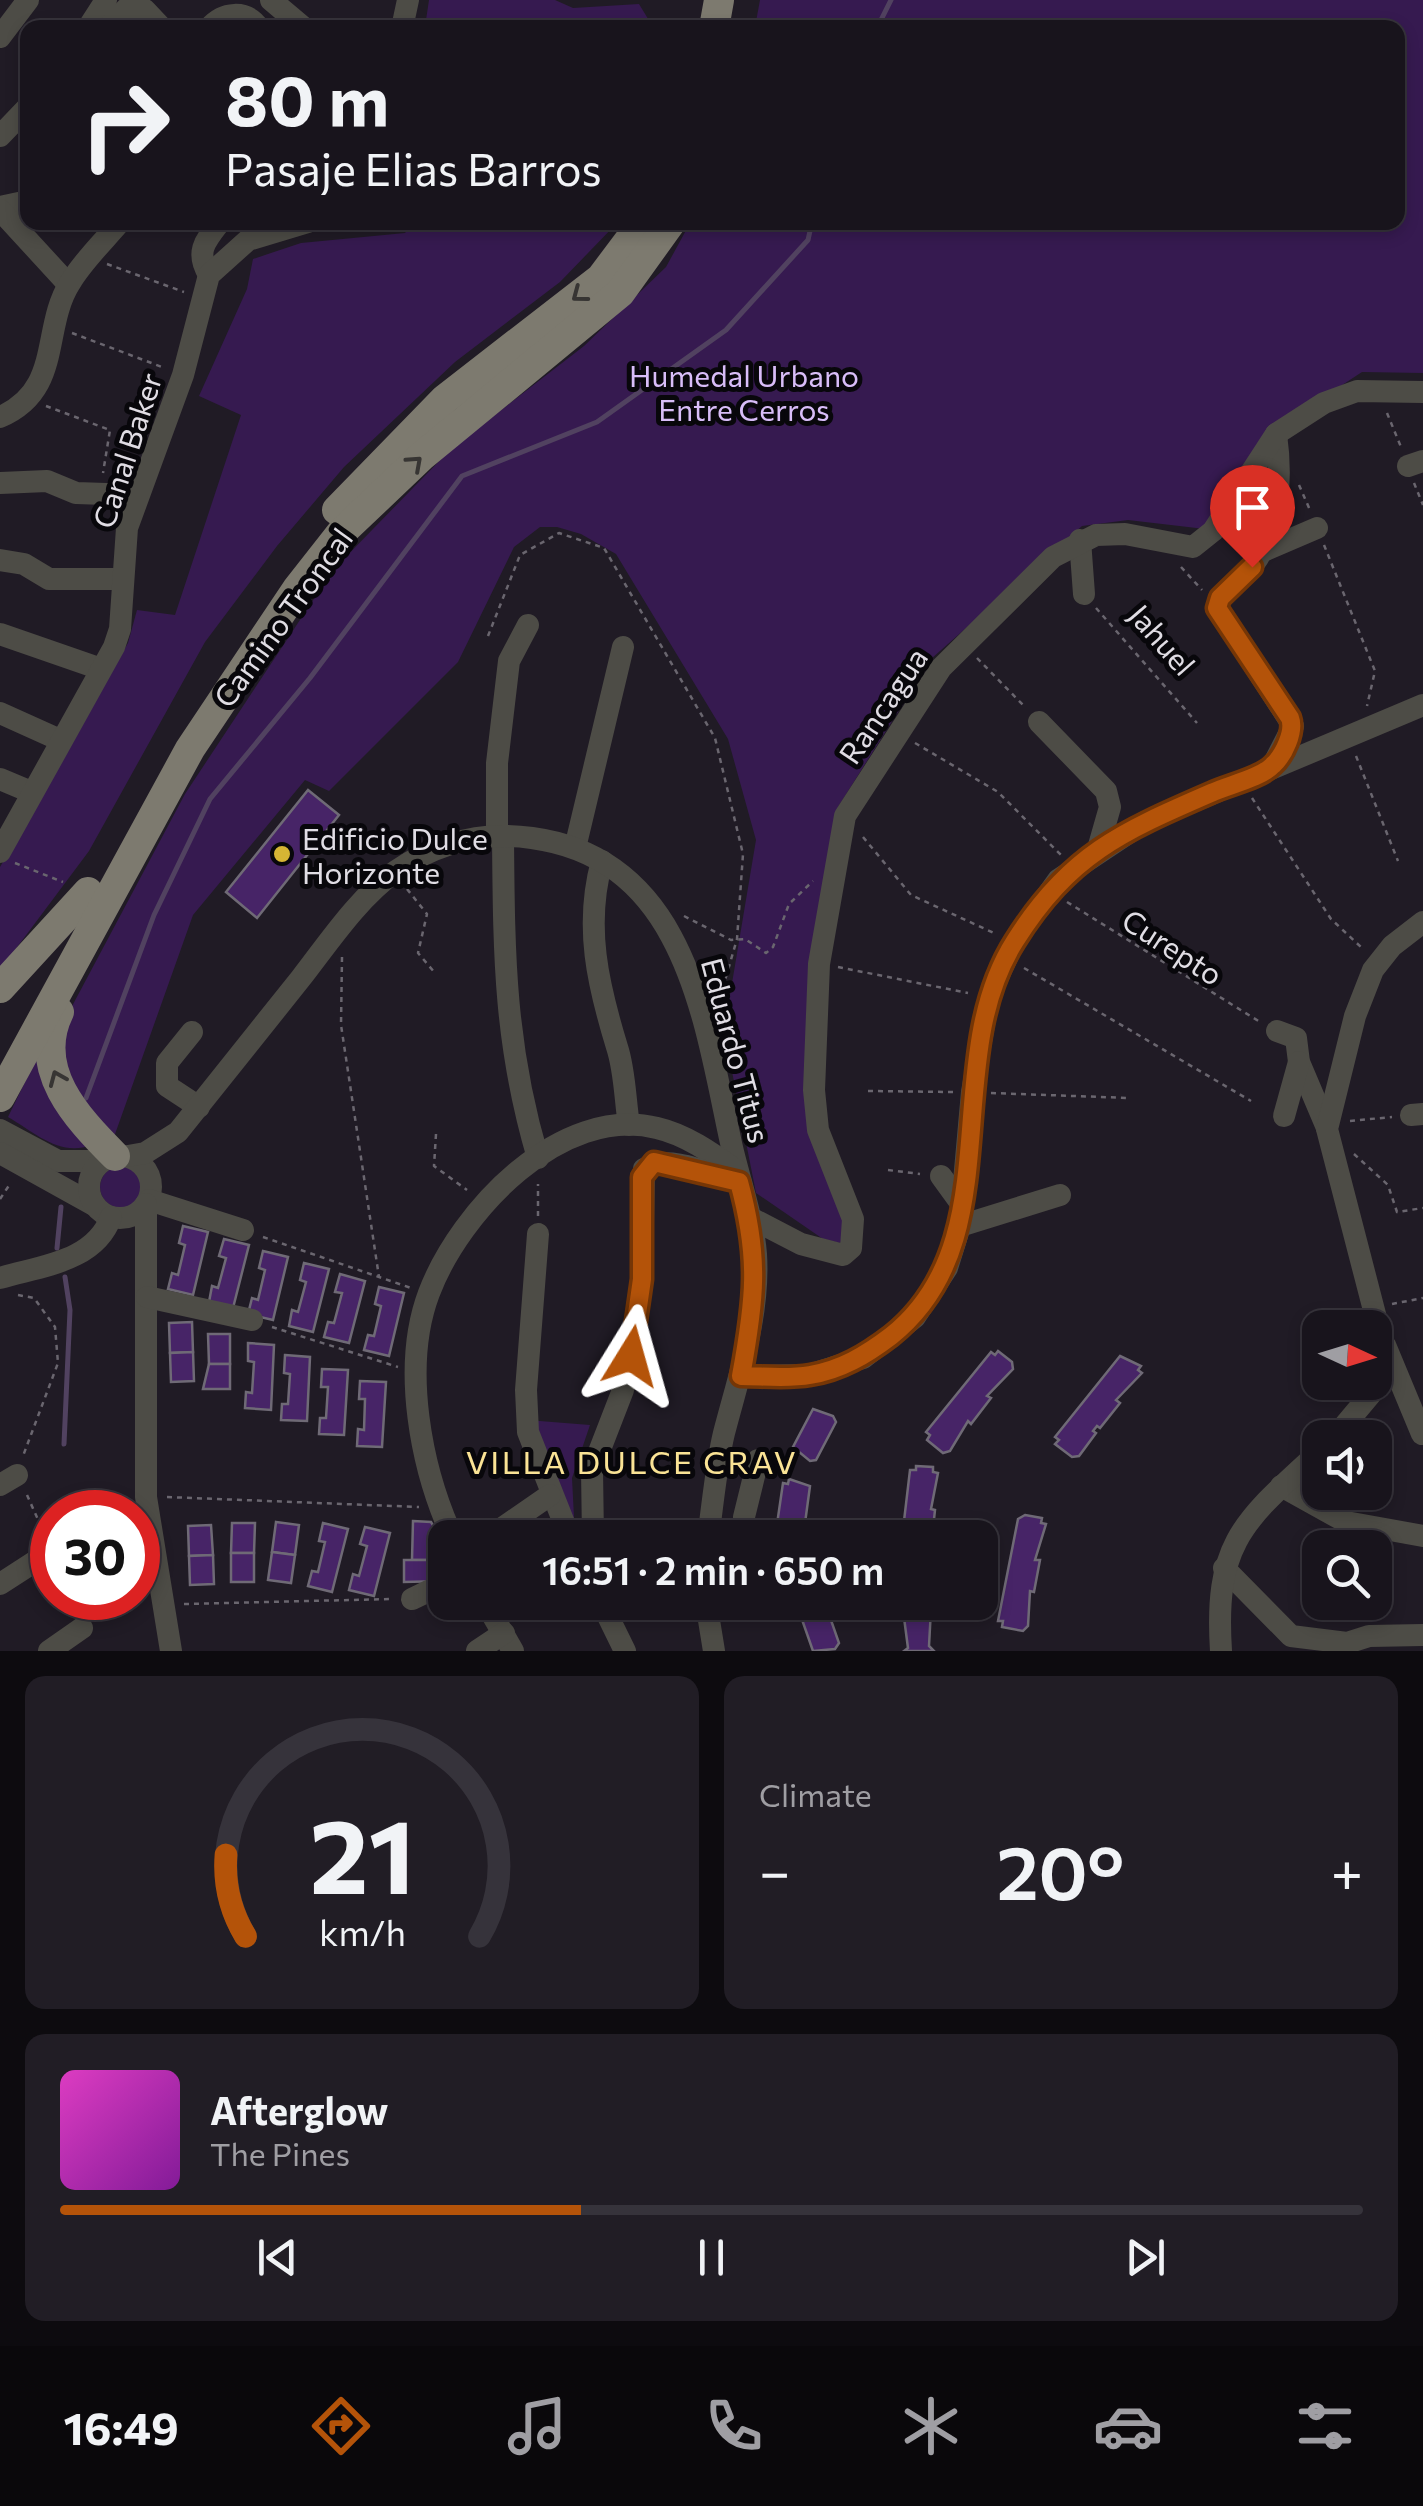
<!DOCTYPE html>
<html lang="en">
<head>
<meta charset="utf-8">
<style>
	:root { --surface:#18141c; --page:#211d25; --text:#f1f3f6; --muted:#9f9ea3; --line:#36333b; --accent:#b45309 }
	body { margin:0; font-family:Commissioner,sans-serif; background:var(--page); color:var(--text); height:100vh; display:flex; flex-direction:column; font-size:38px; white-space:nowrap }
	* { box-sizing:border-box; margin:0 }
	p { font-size:32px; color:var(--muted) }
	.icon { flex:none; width:55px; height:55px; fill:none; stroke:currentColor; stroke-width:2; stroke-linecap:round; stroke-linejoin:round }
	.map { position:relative; height:1651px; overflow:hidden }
	.sheet { display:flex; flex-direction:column; gap:25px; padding:25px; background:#0d0b0f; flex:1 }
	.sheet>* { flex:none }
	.guide { position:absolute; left:20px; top:20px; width:1385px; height:210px; border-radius:20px; box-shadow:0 5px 15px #0003,0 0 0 2px var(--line); background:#18141c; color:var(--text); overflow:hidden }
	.needle { width:65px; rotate:94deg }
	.controls { position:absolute; left:1302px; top:1310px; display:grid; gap:20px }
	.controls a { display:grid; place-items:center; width:90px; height:90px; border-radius:20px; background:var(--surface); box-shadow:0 5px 15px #0003,0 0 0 2px var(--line); font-size:50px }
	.speed { position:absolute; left:30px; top:1490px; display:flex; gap:20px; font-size:50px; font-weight:700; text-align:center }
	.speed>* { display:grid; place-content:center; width:130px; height:130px; border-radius:50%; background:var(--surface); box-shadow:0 5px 15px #0003,0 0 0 2px var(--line); line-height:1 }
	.speed .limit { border:15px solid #d22; background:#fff; color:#111 }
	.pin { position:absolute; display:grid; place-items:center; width:85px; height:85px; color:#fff; margin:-102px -42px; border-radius:50% 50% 50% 0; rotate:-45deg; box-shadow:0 0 10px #0007 }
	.pin .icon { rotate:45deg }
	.me { position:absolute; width:110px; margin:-55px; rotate:8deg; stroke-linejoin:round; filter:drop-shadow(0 0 8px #0008) }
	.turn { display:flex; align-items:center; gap:35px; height:210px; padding:0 40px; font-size:45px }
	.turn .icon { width:130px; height:130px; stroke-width:2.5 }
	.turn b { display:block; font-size:70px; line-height:85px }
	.big { font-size:75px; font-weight:600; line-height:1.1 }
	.sheet .card { flex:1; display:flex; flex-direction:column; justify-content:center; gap:15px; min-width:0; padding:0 35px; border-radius:20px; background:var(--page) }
	.sheet .dial { align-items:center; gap:0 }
	.dial svg { height:260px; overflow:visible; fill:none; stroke:var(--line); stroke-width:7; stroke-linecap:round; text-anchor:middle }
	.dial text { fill:var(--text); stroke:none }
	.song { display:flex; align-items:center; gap:30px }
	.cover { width:120px; height:120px; border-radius:15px; background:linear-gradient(135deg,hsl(310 70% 55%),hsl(290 70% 35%)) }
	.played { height:10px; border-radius:5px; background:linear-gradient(90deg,var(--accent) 40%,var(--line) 40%) }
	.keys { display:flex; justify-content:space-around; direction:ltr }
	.heat { display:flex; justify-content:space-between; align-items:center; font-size:55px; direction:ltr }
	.sheet .tiles { flex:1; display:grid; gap:25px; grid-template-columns:1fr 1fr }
	.card:last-child { grid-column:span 2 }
	.trip { position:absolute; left:428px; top:1520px; width:570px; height:100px; border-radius:20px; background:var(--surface); box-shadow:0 5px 15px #0003,0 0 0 2px var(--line); font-weight:600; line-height:100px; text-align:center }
	.dock { display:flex; height:160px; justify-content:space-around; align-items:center; background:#0a080b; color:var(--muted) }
	.dock .icon { width:70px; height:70px }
	.dock .selected { color:var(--accent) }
	.dock b { font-size:45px; color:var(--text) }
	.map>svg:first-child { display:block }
	.green { fill:#361a50 }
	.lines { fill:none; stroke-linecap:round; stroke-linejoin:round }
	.stream { stroke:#514260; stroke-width:5 }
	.building { fill:#472467; stroke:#6f6a76; stroke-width:2.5 }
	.path { stroke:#6a666f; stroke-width:2.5; stroke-dasharray:5 5; stroke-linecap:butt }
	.minor { stroke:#4d4c46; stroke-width:22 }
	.major { stroke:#7d7a6f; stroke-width:30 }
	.oneway { stroke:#373533 }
	.route-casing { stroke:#753606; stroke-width:25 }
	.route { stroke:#b45309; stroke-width:18 }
	.poi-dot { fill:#d6b534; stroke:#08070b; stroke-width:4 }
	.labels { text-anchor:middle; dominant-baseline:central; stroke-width:10; stroke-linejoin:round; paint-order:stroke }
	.park-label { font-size:30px; fill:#d8bdf8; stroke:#08070b }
	.street-label { font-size:30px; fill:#e0dde4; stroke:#08070b }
	.poi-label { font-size:30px; fill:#e0dde4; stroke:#08070b; text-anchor:start }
	.neighbourhood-label { font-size:32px; letter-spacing:2.5px; fill:#fae395; stroke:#08070b }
</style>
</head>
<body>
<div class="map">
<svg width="1423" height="1651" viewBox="0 0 1423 1651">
	<rect width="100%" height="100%" fill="#201b25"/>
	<g class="green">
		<polygon points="429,0 555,0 573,8 639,4 653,27 425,27"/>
		<path d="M760 0H1423V373L1362 372 1278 427 1205 529 1128 520 1082 526 932 658 838 807 814 1123 847 1235 840 1243 823 1239 756 1193 724 1031 756 840 728 739 616 554 581 534 557 527H540L514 547 458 662 329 791 305 780 193 915 114 1137C81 1098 59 1079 62 1025L185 794 333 570 452 448 584 346 666 267 690 223 1398 222V28L755 27Z"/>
		<polygon points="413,223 617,223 560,282 455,362 344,467 277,546 205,642 89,851 0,970 0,867 128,643 137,610 175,615 241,415 199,396 247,289 253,259 301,243 405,233"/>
		<path d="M43 1045 94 1144C61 1158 37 1134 8 1117Z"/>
		<circle cx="121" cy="1187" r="21"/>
		<polygon points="527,1420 590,1425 572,1478 575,1537"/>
	</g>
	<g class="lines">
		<g class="stream">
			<polyline points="877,28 891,0"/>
			<polyline points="86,1098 154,915 210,799 310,678 462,476 597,422 726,330 808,240 812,222"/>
			<polyline points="57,1248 61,1207"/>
			<polyline points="64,1444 70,1310 65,1277"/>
		</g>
	</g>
	<g class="building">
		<polygon points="308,790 339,815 257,918 226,892"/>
		<polygon points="183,1226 208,1232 193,1295 168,1289 172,1273 178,1275 185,1245 179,1243"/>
		<polygon points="224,1239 249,1245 233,1308 209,1302 212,1286 218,1288 226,1258 219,1256"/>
		<polygon points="263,1251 288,1257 273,1320 248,1314 252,1298 258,1300 265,1270 259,1268"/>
		<polygon points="304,1263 329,1269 313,1332 289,1326 292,1310 298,1312 306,1282 300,1280"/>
		<polygon points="340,1274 365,1281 349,1343 324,1337 328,1322 334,1323 342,1293 335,1292"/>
		<polygon points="379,1287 404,1293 389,1356 364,1350 368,1335 374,1336 381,1306 375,1304"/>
		<polygon points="192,1322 193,1352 170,1353 169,1323"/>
		<polygon points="208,1334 230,1334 230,1364 209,1364"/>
		<polygon points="248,1343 274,1345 271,1410 245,1408 246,1392 252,1393 254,1362 248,1361"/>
		<polygon points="998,1351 1012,1362 1013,1369 987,1396 991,1398 971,1424 968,1421 950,1451 943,1453 927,1440 930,1435 926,1432 991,1352 995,1355"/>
		<polygon points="193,1352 194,1381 171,1382 170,1353"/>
		<polygon points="285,1355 310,1357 307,1421 281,1420 282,1404 288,1404 290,1374 284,1373"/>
		<polygon points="1120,1356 1141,1366 1138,1370 1142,1373 1116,1400 1120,1403 1100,1428 1097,1426 1093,1431 1096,1433 1079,1456 1072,1457 1055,1444 1059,1440 1055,1437"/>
		<polygon points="209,1364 230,1364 230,1389 203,1389"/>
		<polygon points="322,1369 348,1370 344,1435 319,1434 320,1418 326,1418 328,1387 321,1387"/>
		<polygon points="360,1381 386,1382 382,1447 357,1446 358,1429 364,1430 365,1399 359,1399"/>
		<polygon points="813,1409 833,1416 836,1422 816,1460 810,1461 793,1447"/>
		<polygon points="916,1466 933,1467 933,1472 938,1473 931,1509 935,1510 932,1538 902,1538 910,1470 916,1470"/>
		<polygon points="789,1479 810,1486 803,1538 775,1538 783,1483 788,1484"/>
		<polygon points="1025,1515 1042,1518 1041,1523 1046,1524 1035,1560 1040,1560 1034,1592 1030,1591 1028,1626 1023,1631 1002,1627 1003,1621 998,1621 1018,1519"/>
		<polygon points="413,1521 431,1522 440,1537 439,1560 412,1560"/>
		<polygon points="276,1522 299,1525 295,1555 272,1552"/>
		<polygon points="232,1523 255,1523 254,1553 231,1553"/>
		<polygon points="323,1523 348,1529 332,1592 308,1586 312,1571 318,1572 325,1542 319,1541"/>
		<polygon points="211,1525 213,1555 189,1556 188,1526"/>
		<polygon points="365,1527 390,1533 374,1596 349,1590 353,1574 359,1576 367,1546 360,1544"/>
		<polygon points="272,1552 295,1555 291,1583 268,1580"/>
		<rect x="231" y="1553" width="23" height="29"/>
		<polygon points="213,1555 214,1584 190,1585 189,1556"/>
		<polygon points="404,1560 443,1560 444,1581 404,1582"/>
		<polygon points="813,1602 825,1603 839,1643 835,1649 813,1651 799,1611"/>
		<polygon points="926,1604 926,1609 931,1609 929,1646 934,1651 904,1651 908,1648 903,1610 909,1610 909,1605"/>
	</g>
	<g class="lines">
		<g class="path">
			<polyline points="107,264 184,292"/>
			<polyline points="72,333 162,367"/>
			<polyline points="46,406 110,430 103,473"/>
			<polyline points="1387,413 1401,447"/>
			<polyline points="1414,483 1423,505"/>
			<polyline points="1299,485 1310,510"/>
			<polyline points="1324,545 1375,671 1367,706"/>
			<polyline points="1181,567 1202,590"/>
			<polyline points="1096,608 1197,723"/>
			<polyline points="488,636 520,555 559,533 604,548 715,738 743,854 737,939 719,1001"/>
			<polyline points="977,658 1024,706"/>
			<polyline points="915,743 998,792 1062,856"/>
			<polyline points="1356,756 1398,861"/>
			<polyline points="1252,798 1331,919 1362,948"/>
			<polyline points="863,837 911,895 994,933"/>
			<polyline points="15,863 63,882"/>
			<polyline points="407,889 427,914 418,953 435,973"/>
			<polyline points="1067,902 1260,1022"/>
			<polyline points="684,916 731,940 745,939 766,953 773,947 789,904 813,881"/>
			<polyline points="342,957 341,1025 379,1277"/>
			<polyline points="838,967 968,993"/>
			<polyline points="1024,968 1251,1101"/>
			<polyline points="868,1091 953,1092"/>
			<polyline points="991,1093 1129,1098"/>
			<polyline points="1350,1121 1392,1117"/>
			<polyline points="436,1134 434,1166 467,1190"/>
			<polyline points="1354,1154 1388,1185 1397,1212 1423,1208"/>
			<polyline points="888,1170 920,1174"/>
			<polyline points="0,1199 10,1184"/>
			<polyline points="538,1216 538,1184"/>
			<polyline points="263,1237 411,1288"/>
			<polyline points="18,1295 34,1298 55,1327 58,1363 23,1456"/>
			<polyline points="1392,1304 1423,1298"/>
			<polyline points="272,1327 398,1367"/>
			<polyline points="27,1495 44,1533"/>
			<polyline points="167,1497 419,1507"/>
			<polyline points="66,1598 72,1609"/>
			<polyline points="184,1604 391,1599"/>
		</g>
		<g class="minor">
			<polyline points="271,0 304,28"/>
			<polyline points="88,28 106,0"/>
			<polyline points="107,28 127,8 145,10 162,28"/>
			<path d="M209 28C223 12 246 9 259 28"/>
			<polyline points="402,28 408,0"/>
			<polyline points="0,37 28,0"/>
			<polyline points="0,136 28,107"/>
			<polyline points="0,207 28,201"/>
			<polyline points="0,210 68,284"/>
			<path d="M209 275C195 252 205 241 220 222"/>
			<path d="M0 417C63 390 41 329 70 283 82 262 104 241 120 222"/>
			<polyline points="1408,466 1423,461"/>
			<polyline points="0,483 47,481 76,493 136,495"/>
			<polyline points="1080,540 1084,594"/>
			<polyline points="1261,552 1317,528"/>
			<polyline points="0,560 24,564 49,579 122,579"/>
			<polyline points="0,634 101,669"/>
			<polyline points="0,713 60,740"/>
			<polyline points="1039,722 1106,791 1110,807 1098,849"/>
			<path d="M1272 767 1293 726 1217 608C1223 589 1242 580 1253 565 1280 529 1282 476 1276 434"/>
			<polyline points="0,779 31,792"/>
			<polyline points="497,836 497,763 509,661 528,625"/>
			<path d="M503 836C504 953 504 1043 538 1158"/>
			<polyline points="575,848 623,647"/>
			<polyline points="0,852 114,647 120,629 127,528 183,375 209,275 248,240 308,222"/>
			<path d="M602 861C584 926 598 985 617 1047 625 1071 625 1100 629 1125"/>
			<polyline points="1277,1031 1296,1038 1299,1062 1327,1128"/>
			<polyline points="192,1032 167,1063 167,1086 199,1107"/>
			<polyline points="1411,1115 1423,1114"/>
			<polyline points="1284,1116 1299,1062"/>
			<polyline points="0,1130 58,1161 102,1161"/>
			<polyline points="0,1153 94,1205"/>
			<circle cx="120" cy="1187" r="31"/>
			<path d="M128 1156 145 1153 178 1132C219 1081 260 1030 301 978 329 942 358 898 396 871 438 842 482 831 532 838 686 859 704 1019 731 1143 739 1179 753 1217 756 1254 760 1315 739 1375 724 1433 716 1466 713 1503 708 1538"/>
			<polyline points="941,1176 962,1205"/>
			<polyline points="149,1200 243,1230"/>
			<polyline points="146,1204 146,1497 171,1651"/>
			<polyline points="749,1217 801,1244 843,1255 851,1248 853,1219 818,1130 814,1090 819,964 845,816 941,668 1053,557 1096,535 1125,534 1193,547 1213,531 1276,434 1324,403 1357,391 1423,392"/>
			<polyline points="960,1226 1060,1195"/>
			<polyline points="538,1234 526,1390 528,1432 570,1538"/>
			<path d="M0 1278C40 1266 95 1262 111 1217"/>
			<polyline points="147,1297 252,1320"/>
			<polyline points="1385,1345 1422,1434"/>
			<polyline points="741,1376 809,1375 863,1358 915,1317 947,1268 960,1226 972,1092 989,997 1014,942 1058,880 1145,822 1423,705"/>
			<polyline points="1334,1438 1370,1395 1383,1345 1327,1129 1355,1016 1373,970 1392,946 1423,922"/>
			<polyline points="0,1485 17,1475"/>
			<polyline points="1281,1486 1346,1522 1423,1536"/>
			<path d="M453 1538C421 1469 401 1367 429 1293 460 1211 561 1104 657 1128 687 1135 713 1154 737 1171"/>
			<polyline points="488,1538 550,1495"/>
			<path d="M593 1538 592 1470 623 1390 642 1279 644 1169C668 1153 713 1175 739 1182"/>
			<polyline points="745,1538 744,1517 758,1460"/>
			<polyline points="1224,1568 1291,1636 1347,1643 1369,1636 1423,1635"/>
			<polyline points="0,1584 45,1555"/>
			<polyline points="412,1599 445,1583"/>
			<polyline points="485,1602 513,1651"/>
			<polyline points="601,1602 625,1651"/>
			<polyline points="706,1602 714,1651"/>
			<polyline points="49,1651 82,1628"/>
			<polyline points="477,1651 504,1633"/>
			<path d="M1221 1651C1214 1541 1244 1521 1320 1451"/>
		</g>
		<g class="major">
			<polyline points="714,28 719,0"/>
			<polyline points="337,510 445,399 601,278 643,222"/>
			<polyline points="0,988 88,892"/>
			<path d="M59 1012C31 1069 76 1117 115 1156"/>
			<polyline points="0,1097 190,749 297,589 341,533 422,456 620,293 671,222"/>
		</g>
	</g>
	<defs><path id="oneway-chevron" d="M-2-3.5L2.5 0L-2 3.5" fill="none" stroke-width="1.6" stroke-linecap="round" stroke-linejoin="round" transform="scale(2.5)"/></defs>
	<g class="oneway">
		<use href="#oneway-chevron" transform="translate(579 295) rotate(143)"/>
		<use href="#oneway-chevron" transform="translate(415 463) rotate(-42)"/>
		<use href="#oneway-chevron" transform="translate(57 1078) rotate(-113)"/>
	</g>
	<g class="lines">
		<g class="route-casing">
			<path id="route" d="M631 1356 642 1279V1177L654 1162 739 1182C760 1258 755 1300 741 1376 763 1376 788 1379 810 1375 841 1370 866 1355 891 1336 1012 1240 938 1062 1015 941 1069 855 1121 832 1211 793 1228 785 1261 778 1273 765 1284 755 1295 731 1290 718L1217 608 1220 598 1252 567"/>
		</g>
		<use href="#route" class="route"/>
	</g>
	<circle class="poi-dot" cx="282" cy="854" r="10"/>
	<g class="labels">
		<g class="park-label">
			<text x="744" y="374">Humedal Urbano<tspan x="744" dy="34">Entre Cerros</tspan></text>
		</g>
		<g class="street-label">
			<text transform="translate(126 450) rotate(-72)">Canal Baker</text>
			<text transform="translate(282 617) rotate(-54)">Camino Troncal</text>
			<text transform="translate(1163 639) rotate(49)">Jahuel</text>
			<text transform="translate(882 705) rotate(-56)">Rancagua</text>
			<text transform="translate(1173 946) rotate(33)">Curepto</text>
			<text transform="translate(737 1050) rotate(75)">Eduardo Titus</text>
		</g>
		<g class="poi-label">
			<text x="302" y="837">Edificio Dulce<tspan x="302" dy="34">Horizonte</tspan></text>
		</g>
		<g class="neighbourhood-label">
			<text x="632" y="1461">VILLA DULCE CRAV</text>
		</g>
	</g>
</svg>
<div class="controls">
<a><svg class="needle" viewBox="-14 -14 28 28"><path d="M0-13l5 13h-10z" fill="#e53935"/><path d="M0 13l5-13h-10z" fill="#9f9ea3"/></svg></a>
<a><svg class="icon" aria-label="sound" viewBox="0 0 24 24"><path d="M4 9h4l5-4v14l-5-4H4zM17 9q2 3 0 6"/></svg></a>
<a><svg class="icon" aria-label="search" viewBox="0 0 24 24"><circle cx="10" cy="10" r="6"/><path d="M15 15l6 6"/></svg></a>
</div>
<div class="speed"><div class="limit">30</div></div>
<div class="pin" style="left:1252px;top:567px;background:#d93025"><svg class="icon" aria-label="arrive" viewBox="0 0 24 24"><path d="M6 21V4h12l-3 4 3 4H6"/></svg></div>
<svg class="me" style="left:631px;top:1356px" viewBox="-20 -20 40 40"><path d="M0-17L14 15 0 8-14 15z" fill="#b45309" stroke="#fff" stroke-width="4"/></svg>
<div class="trip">16:51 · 2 min · 650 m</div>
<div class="guide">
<div class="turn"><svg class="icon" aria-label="right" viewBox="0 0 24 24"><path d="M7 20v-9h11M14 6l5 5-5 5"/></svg><div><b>80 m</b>Pasaje Elias Barros</div></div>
</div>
</div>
<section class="sheet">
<div class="tiles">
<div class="card dial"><svg viewBox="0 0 100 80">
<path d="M14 69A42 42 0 1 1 86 69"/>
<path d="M14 69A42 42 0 0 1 8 44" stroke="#b45309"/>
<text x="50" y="56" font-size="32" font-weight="700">21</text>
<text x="50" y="72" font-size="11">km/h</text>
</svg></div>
<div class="card"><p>Climate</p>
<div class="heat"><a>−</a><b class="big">20°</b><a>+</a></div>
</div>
<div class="card">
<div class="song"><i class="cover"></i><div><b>Afterglow</b><p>The Pines</p></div></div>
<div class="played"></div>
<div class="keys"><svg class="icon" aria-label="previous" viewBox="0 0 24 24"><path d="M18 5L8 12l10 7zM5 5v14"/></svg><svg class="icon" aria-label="pause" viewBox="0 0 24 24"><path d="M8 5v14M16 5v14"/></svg><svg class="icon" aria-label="next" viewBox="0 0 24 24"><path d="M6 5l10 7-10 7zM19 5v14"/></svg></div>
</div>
</div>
</section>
<nav class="dock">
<b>16:49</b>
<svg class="icon selected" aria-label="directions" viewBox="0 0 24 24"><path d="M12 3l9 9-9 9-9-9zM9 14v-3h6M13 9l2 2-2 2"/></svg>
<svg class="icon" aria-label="music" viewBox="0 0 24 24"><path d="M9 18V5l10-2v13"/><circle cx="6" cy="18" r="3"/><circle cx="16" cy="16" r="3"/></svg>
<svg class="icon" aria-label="phone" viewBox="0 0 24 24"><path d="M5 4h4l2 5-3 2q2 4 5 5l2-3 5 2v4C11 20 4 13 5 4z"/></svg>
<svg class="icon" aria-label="climate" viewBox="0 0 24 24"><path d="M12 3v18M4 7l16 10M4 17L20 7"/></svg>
<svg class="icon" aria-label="car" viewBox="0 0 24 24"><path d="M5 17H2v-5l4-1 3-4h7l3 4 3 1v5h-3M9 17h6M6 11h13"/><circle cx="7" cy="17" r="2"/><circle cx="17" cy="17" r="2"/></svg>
<svg class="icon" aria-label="filters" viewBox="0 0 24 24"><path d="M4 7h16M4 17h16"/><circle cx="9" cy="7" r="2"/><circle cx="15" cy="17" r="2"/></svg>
</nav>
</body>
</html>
